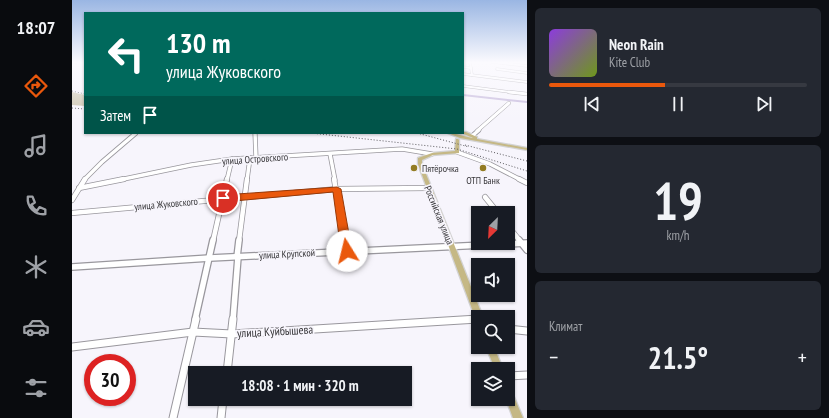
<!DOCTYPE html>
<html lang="ru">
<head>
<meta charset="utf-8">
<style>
	:root { --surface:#171b24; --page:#242831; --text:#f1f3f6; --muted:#9ea1a6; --line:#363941; --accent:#ea580c }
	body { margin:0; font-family:"PT Sans Narrow",sans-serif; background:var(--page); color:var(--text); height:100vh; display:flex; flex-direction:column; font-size:15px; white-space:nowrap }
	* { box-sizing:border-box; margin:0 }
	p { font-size:13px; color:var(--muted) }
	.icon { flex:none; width:22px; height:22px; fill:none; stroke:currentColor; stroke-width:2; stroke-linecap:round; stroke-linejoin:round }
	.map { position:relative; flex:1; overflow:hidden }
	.panel { display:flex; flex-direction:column; gap:8px; padding:8px; background:#0d0f14; width:302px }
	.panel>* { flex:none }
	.top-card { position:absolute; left:12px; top:12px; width:380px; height:122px; border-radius:0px; box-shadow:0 1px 3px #0004; background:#00695c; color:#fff; overflow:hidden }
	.needle { width:26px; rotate:204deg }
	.controls { position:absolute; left:399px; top:206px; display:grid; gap:8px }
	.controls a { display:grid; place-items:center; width:44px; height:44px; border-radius:0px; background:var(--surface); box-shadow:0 1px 3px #0004; font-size:20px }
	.speed { position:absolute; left:12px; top:354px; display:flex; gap:8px; font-size:20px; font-weight:700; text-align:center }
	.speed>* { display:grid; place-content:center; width:52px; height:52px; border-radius:50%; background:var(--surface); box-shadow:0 1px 3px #0004; line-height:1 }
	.speed .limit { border:6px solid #d22; background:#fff; color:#111 }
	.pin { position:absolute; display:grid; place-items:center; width:34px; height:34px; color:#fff; margin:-17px; border:2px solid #fff; border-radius:50%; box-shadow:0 1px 4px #0007 }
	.me { position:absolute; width:44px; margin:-22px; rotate:351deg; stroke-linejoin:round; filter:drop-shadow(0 0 3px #0008) }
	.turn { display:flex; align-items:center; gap:14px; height:84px; padding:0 16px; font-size:18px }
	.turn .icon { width:52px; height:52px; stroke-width:2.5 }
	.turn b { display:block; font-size:28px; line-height:34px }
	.then { display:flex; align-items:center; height:38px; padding:0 16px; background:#0003; gap:8px; font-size:15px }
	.big { font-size:30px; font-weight:800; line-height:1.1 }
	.panel .card { flex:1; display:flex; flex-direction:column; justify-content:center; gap:6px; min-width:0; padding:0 14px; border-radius:6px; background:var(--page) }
	.panel .dial { align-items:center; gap:0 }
	.dial b { font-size:52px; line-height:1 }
	.song { display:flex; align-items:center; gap:12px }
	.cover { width:48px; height:48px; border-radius:6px; background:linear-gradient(135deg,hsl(270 70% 55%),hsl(80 70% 35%)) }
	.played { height:4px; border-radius:2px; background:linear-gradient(90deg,var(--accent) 45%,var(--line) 45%) }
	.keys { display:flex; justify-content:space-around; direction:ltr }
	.heat { display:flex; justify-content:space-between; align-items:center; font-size:22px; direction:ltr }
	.trip { position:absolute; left:116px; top:366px; width:224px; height:40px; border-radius:0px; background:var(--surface); box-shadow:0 1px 3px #0004; font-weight:800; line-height:40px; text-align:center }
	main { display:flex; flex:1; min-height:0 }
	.tab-bar { display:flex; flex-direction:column; width:72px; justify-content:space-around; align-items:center; background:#090b0e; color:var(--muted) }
	.tab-bar .icon { width:28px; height:28px }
	.tab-bar .selected { color:var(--accent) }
	.tab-bar b { font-size:18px; color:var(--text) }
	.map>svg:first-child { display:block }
	.green { fill:#cac3ac }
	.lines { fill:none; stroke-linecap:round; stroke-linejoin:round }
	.river { fill:#c5b8dc; fill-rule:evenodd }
	.minor-far5-casing { stroke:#99979d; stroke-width:3 }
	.minor-far4-casing { stroke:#99979d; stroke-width:4 }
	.minor-far3-casing { stroke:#99979d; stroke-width:5 }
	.minor-far2-casing { stroke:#99979d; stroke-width:6 }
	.minor-far1-casing { stroke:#99979d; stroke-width:8 }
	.minor-casing { stroke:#99979d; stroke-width:9 }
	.major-casing { stroke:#d3d3d4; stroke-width:2.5 }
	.minor-far5 { stroke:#fff; stroke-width:2 }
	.minor-far4 { stroke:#fff; stroke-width:3 }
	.minor-far3 { stroke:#fff; stroke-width:3.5 }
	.minor-far2 { stroke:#fff; stroke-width:4.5 }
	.minor-far1 { stroke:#fff; stroke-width:5.5 }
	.minor { stroke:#fff; stroke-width:7 }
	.major { fill:#c5b885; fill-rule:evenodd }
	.rail { stroke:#5a595d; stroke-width:1; stroke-dasharray:1 2; stroke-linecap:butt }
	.route { fill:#ea580c; stroke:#983908 }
	.poi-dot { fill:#937c23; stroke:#f7f5fc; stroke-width:1.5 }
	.labels { text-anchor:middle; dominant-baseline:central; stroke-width:3.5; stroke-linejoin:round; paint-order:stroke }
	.street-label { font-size:10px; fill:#38373a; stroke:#f7f5fc }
	.poi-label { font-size:10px; fill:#38373a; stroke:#f7f5fc; text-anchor:start }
	.near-street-label { font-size:12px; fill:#38373a; stroke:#f7f5fc }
</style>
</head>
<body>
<main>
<nav class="tab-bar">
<b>18:07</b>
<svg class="icon selected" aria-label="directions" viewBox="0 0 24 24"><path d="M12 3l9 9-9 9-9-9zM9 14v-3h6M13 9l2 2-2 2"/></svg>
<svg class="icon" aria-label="music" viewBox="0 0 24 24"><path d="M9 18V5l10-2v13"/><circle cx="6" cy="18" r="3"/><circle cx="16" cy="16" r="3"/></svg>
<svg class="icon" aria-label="phone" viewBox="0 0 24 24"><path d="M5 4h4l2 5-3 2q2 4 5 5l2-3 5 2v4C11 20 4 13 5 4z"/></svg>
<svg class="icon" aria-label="climate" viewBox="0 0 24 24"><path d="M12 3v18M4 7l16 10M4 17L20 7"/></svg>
<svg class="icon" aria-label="car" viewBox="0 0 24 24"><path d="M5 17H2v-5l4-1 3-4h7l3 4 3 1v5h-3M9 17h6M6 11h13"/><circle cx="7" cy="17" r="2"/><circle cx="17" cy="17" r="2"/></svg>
<svg class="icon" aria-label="filters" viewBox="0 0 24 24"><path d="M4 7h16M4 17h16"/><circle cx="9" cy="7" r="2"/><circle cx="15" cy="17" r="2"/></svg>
</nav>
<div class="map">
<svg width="455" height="418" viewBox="0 0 455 418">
	<rect width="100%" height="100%" fill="#f7f5fc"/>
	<polygon class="green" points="0,92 13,95 13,106 0,105"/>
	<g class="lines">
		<polygon class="river" points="391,94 455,101 455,103 391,96"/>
		<g class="minor-far5-casing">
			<g id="minor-far5">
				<polyline points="0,62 4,62"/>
				<polyline points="398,62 400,75"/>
				<polyline points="420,62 455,66"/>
				<polyline points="391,67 399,68"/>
				<polyline points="425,69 455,73"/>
				<polyline points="391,74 455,82"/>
				<polyline points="391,86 445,93"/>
			</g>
		</g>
		<g class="minor-far4-casing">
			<g id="minor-far4">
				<polyline points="437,92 455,94"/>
				<polyline points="405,131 437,103"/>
			</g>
		</g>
		<g class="minor-far3-casing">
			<g id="minor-far3">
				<polyline points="183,133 184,158"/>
				<polyline points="400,136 407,130"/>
				<polyline points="385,152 418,164 449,180"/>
				<polyline points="258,154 263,180"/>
				<polyline points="12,180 30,162 64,133"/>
				<polyline points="47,180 119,165 160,159 330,149 360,154"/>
				<polyline points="155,180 160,159"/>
				<polyline points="175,180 178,158"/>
			</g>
		</g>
		<g class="minor-far2-casing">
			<g id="minor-far2">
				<polyline points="262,179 273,241"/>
				<polyline points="447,179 455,183"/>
				<polyline points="7,188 52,179"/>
				<polyline points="413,197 426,213"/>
				<polyline points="0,200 13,179"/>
				<polyline points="0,213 265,189 356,188"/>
				<polyline points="436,226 448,241"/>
				<polyline points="141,241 155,179"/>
				<polyline points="167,241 175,179"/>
			</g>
		</g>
		<g class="minor-far1-casing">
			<g id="minor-far1">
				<polyline points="273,240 275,251"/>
				<polyline points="447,240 455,250"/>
				<polyline points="165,257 167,240"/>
				<polyline points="0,267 138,258 455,243"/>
				<polyline points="123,320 141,240"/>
				<polyline points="161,320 166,257"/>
				<polyline points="397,320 406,319"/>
			</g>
		</g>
		<g class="minor-casing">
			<g id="minor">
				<polyline points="436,329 455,331"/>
				<polyline points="0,347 121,332 160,334 406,319"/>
				<polyline points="155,373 161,319"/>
				<polyline points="436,376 455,375"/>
				<polyline points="101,418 124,319"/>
				<polyline points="149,418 151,399"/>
			</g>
		</g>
		<g class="major-casing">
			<g id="major">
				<path d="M392 132H394L405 137V139L455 148V150L388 138 376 133C384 133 393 137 401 138L392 134Z"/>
				<polygon points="384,139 386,139 387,140 387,153 361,155 350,160 350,164 411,317 406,317 406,320 404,320 403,317 346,164 346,158 360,153 383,151"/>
				<polygon points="414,347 422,347 431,369 423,369"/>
				<polygon points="436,388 439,390 451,418 441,418 434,399 436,399"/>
			</g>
		</g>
		<use href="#minor-far5" class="minor-far5"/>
		<use href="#minor-far4" class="minor-far4"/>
		<use href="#minor-far3" class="minor-far3"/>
		<use href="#minor-far2" class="minor-far2"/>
		<use href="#minor-far1" class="minor-far1"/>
		<use href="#minor" class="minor"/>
		<use href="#major" class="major"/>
		<g class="rail">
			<polyline points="0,63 2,62"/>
			<polyline points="0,91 13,94"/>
			<polyline points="0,108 13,109"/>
			<polyline points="239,133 385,149 455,171"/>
			<polyline points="345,133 397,147"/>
			<polyline points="393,145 455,161"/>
		</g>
	</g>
	<linearGradient id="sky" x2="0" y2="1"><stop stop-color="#9ab6e3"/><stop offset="0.52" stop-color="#fbfafe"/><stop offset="1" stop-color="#fbfafe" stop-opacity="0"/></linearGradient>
	<rect width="455" height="120" fill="url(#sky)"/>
	<polygon class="route" points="265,187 269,189 280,251 278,255 275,256 271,255 269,251 261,192 151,202 147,198 151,195"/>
	<g class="poi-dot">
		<circle cx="342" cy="168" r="4"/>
		<circle cx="411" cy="168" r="4"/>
	</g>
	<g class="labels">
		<g class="street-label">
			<text transform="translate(183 159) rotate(-4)">улица Островского</text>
			<text transform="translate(94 204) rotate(-5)">улица Жуковского</text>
			<text transform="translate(367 215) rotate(68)">Российская улица</text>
			<text transform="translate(215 254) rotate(-3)">улица Крупской</text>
		</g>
		<g class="poi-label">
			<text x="350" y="168">Пятёрочка</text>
			<text x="411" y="180" text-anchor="middle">ОТП Банк</text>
		</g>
		<g class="near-street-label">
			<text transform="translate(203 331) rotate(-3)">улица Куйбышева</text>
		</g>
	</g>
</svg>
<div class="controls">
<a><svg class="needle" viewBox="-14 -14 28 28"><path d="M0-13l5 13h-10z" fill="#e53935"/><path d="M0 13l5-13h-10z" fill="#9ea1a6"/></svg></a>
<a><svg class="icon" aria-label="sound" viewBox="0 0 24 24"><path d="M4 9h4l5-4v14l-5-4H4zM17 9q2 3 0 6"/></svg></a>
<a><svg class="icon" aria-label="search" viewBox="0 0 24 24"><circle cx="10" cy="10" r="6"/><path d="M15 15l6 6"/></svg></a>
<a><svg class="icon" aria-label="layers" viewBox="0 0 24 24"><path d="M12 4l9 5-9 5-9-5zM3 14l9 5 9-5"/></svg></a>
</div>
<div class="speed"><div class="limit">30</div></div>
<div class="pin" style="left:151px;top:198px;background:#d93025"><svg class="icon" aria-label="arrive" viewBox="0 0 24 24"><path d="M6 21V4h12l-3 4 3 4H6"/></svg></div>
<svg class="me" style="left:275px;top:251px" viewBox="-20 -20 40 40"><circle r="19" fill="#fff"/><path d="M0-13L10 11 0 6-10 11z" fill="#ea580c"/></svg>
<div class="trip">18:08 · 1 мин · 320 m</div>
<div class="top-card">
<div class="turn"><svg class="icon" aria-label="left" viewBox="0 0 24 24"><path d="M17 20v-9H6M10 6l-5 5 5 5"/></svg><div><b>130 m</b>улица Жуковского</div></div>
<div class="then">Затем<svg class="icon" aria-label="arrive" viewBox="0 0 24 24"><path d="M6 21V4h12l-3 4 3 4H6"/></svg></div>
</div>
</div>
<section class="panel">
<div class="card">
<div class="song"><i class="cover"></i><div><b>Neon Rain</b><p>Kite Club</p></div></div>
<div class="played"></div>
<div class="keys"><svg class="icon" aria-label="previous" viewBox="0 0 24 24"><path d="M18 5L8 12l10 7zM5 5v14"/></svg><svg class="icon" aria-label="pause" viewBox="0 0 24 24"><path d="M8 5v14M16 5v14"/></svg><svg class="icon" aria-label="next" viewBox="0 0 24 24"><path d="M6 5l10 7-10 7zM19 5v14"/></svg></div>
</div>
<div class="card dial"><b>19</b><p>km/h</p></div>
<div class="card"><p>Климат</p>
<div class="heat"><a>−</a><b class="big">21.5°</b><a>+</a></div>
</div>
</section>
</main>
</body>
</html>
